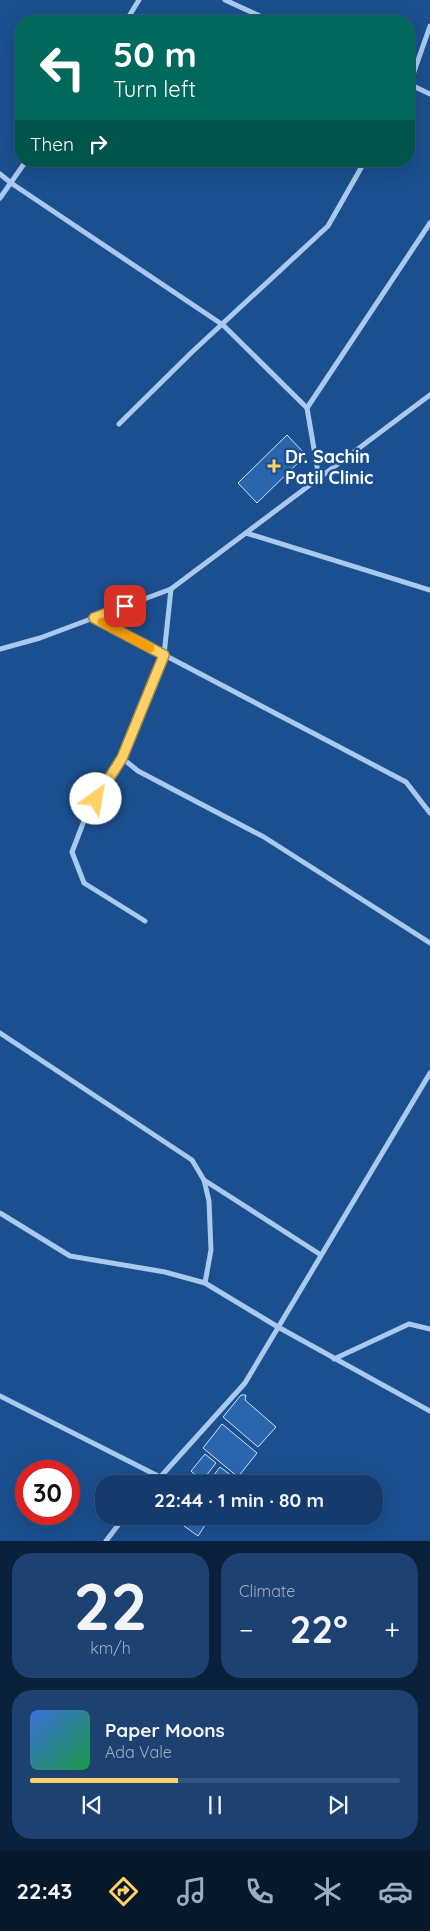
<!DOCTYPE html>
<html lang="en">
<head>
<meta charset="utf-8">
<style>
	:root { --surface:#143b6b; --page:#1d4271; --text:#f1f3f6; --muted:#9dadc1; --line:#33557e; --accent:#ffd166 }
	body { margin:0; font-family:Quicksand,sans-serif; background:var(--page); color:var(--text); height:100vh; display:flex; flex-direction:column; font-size:19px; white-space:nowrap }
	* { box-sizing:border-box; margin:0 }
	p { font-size:16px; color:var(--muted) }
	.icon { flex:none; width:28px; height:28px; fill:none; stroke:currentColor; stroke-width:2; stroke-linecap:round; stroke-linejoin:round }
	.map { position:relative; height:1541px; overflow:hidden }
	.side { display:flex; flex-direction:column; gap:12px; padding:12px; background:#0b203b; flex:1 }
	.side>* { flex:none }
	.top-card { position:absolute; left:15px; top:15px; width:400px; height:152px; border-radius:20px; box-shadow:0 5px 20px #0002,0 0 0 1px var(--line); background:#00695c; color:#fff; overflow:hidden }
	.speed { position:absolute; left:15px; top:1460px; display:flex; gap:10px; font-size:25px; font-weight:700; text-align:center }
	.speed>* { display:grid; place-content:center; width:65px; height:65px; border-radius:50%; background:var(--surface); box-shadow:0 5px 20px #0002,0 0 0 1px var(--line); line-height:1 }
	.speed .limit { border:8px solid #d22; background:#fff; color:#111 }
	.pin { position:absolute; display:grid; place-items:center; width:42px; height:42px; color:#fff; margin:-21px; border-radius:10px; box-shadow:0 2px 8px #0006 }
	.me { position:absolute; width:55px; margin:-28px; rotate:32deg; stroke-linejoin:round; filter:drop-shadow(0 0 4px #0008) }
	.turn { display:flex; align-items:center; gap:18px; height:105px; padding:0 15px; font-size:22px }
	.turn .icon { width:65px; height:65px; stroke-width:2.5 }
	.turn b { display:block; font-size:35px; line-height:42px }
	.then { display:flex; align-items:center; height:48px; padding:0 15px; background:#0003; gap:10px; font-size:19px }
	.big { font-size:38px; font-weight:800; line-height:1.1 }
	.side .tile { flex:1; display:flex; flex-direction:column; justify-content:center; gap:8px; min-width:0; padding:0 18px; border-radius:20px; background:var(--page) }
	.side .dial { align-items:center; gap:0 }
	.dial b { font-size:65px; line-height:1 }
	.song { display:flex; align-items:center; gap:15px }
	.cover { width:60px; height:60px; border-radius:8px; background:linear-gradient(135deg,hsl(220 70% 55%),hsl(140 70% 35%)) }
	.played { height:5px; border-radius:2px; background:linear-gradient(90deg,var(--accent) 40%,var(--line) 40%) }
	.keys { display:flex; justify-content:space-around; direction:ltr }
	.heat { display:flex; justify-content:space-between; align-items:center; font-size:28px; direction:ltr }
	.side .tiles { flex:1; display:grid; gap:12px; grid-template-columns:1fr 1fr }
	.tile:last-child { grid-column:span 2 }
	.trip { position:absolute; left:95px; top:1475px; width:288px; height:50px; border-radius:20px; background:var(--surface); box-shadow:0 5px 20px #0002,0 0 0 1px var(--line); font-weight:800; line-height:50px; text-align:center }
	.dock { display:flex; height:80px; justify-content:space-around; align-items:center; background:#08182b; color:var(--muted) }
	.dock .icon { width:35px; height:35px }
	.dock .selected { color:var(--accent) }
	.dock b { font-size:22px; color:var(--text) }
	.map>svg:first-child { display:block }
	.building { fill:#2a66ad; stroke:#cfe3fa }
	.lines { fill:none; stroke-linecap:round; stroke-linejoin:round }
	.minor { stroke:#a9c9ee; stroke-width:5 }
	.route-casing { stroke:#a68842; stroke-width:12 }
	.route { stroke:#ffd166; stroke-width:9 }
	.slow { stroke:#f59e0b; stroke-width:9 }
	.poi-dot { fill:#ffd166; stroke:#1b4f8f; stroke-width:2 }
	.labels { text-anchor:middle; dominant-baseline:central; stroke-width:5; stroke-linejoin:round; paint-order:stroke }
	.poi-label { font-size:18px; font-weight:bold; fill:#fff; stroke:#1b4f8f; text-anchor:start }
</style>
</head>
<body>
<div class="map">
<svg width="430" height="1541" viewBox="0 0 430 1541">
	<rect width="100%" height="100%" fill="#1b4f8f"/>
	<g class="building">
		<polygon points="287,435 306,455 257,503 238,483"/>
		<polygon points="241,1395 246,1395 245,1400 276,1427 258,1447 223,1417"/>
		<polygon points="222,1424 257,1453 238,1477 203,1448"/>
		<polygon points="205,1454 216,1463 202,1481 191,1471"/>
		<polygon points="220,1467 236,1479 232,1484 207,1484"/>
		<polygon points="182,1477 192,1484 178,1484"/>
		<polygon points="170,1516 211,1516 198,1536"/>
	</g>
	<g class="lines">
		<g class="minor">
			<polyline points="225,0 271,21"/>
			<polyline points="126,21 139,0"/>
			<polyline points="409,84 430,94"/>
			<polyline points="409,86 430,26"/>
			<polyline points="0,174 11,183 223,325 307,408 319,478"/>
			<polyline points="0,198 26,161"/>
			<polyline points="307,408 430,223"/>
			<polyline points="119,424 192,352 328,226 365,161"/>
			<polyline points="246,533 430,590"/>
			<polyline points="94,618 406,782 430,813"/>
			<polyline points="0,649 40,638 171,589 430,395"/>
			<polyline points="122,758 138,771 264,837 430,943"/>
			<polyline points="145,921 84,883 72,852 87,813 122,758 164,655 171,589"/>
			<polyline points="0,1033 192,1160 204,1180 209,1201 211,1250 205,1283"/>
			<polyline points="204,1180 321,1255"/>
			<polyline points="0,1213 70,1256 165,1272 205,1283 278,1327 430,1411"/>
			<polyline points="334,1359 409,1324 430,1329"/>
			<polyline points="0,1396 160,1477"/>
			<polyline points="154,1484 245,1383 430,1073"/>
			<polyline points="106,1541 125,1516"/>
		</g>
	</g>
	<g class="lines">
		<g class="route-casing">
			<polyline id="route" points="96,799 122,758 164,655 94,618 125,606"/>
		</g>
		<use href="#route" class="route"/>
		<polyline class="slow" points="102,622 150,648"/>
	</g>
	<path class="poi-dot" d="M271.5 458.5h5v5h5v5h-5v5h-5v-5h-5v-5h5z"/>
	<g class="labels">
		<g class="poi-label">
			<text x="285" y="456">Dr. Sachin<tspan x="285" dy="21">Patil Clinic</tspan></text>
		</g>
	</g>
</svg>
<div class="speed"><div class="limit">30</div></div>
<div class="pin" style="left:125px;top:606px;background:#d93025"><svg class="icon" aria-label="arrive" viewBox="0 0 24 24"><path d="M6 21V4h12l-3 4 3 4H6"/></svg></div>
<svg class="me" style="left:96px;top:799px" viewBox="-20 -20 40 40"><circle r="19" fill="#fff"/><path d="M0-13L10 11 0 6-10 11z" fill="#ffd166"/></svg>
<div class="trip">22:44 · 1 min · 80 m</div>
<div class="top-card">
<div class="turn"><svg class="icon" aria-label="left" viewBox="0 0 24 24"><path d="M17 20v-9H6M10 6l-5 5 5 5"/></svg><div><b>50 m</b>Turn left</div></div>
<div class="then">Then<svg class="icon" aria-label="right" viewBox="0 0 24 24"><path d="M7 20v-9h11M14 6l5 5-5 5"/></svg></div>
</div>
</div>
<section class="side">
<div class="tiles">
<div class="tile dial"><b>22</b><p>km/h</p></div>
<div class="tile"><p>Climate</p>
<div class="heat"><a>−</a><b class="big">22°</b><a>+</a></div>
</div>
<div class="tile">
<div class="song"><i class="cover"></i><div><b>Paper Moons</b><p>Ada Vale</p></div></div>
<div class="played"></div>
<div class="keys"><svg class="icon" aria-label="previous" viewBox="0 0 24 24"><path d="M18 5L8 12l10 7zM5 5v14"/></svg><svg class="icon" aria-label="pause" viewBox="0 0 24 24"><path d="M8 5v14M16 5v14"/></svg><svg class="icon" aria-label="next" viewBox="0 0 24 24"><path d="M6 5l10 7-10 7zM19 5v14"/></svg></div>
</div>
</div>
</section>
<nav class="dock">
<b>22:43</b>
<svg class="icon selected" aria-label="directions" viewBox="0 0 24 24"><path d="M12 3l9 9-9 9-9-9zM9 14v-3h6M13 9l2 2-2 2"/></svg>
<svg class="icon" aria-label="music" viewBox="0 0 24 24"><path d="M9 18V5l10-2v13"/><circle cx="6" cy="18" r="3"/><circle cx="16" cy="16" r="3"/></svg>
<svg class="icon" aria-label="phone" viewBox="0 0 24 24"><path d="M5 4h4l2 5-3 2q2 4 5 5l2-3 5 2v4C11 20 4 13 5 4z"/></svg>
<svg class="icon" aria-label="climate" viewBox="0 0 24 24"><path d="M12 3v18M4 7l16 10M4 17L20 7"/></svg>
<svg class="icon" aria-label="car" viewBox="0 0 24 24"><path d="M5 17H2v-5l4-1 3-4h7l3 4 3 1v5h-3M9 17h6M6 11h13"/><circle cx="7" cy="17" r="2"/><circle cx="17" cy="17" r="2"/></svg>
</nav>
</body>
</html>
